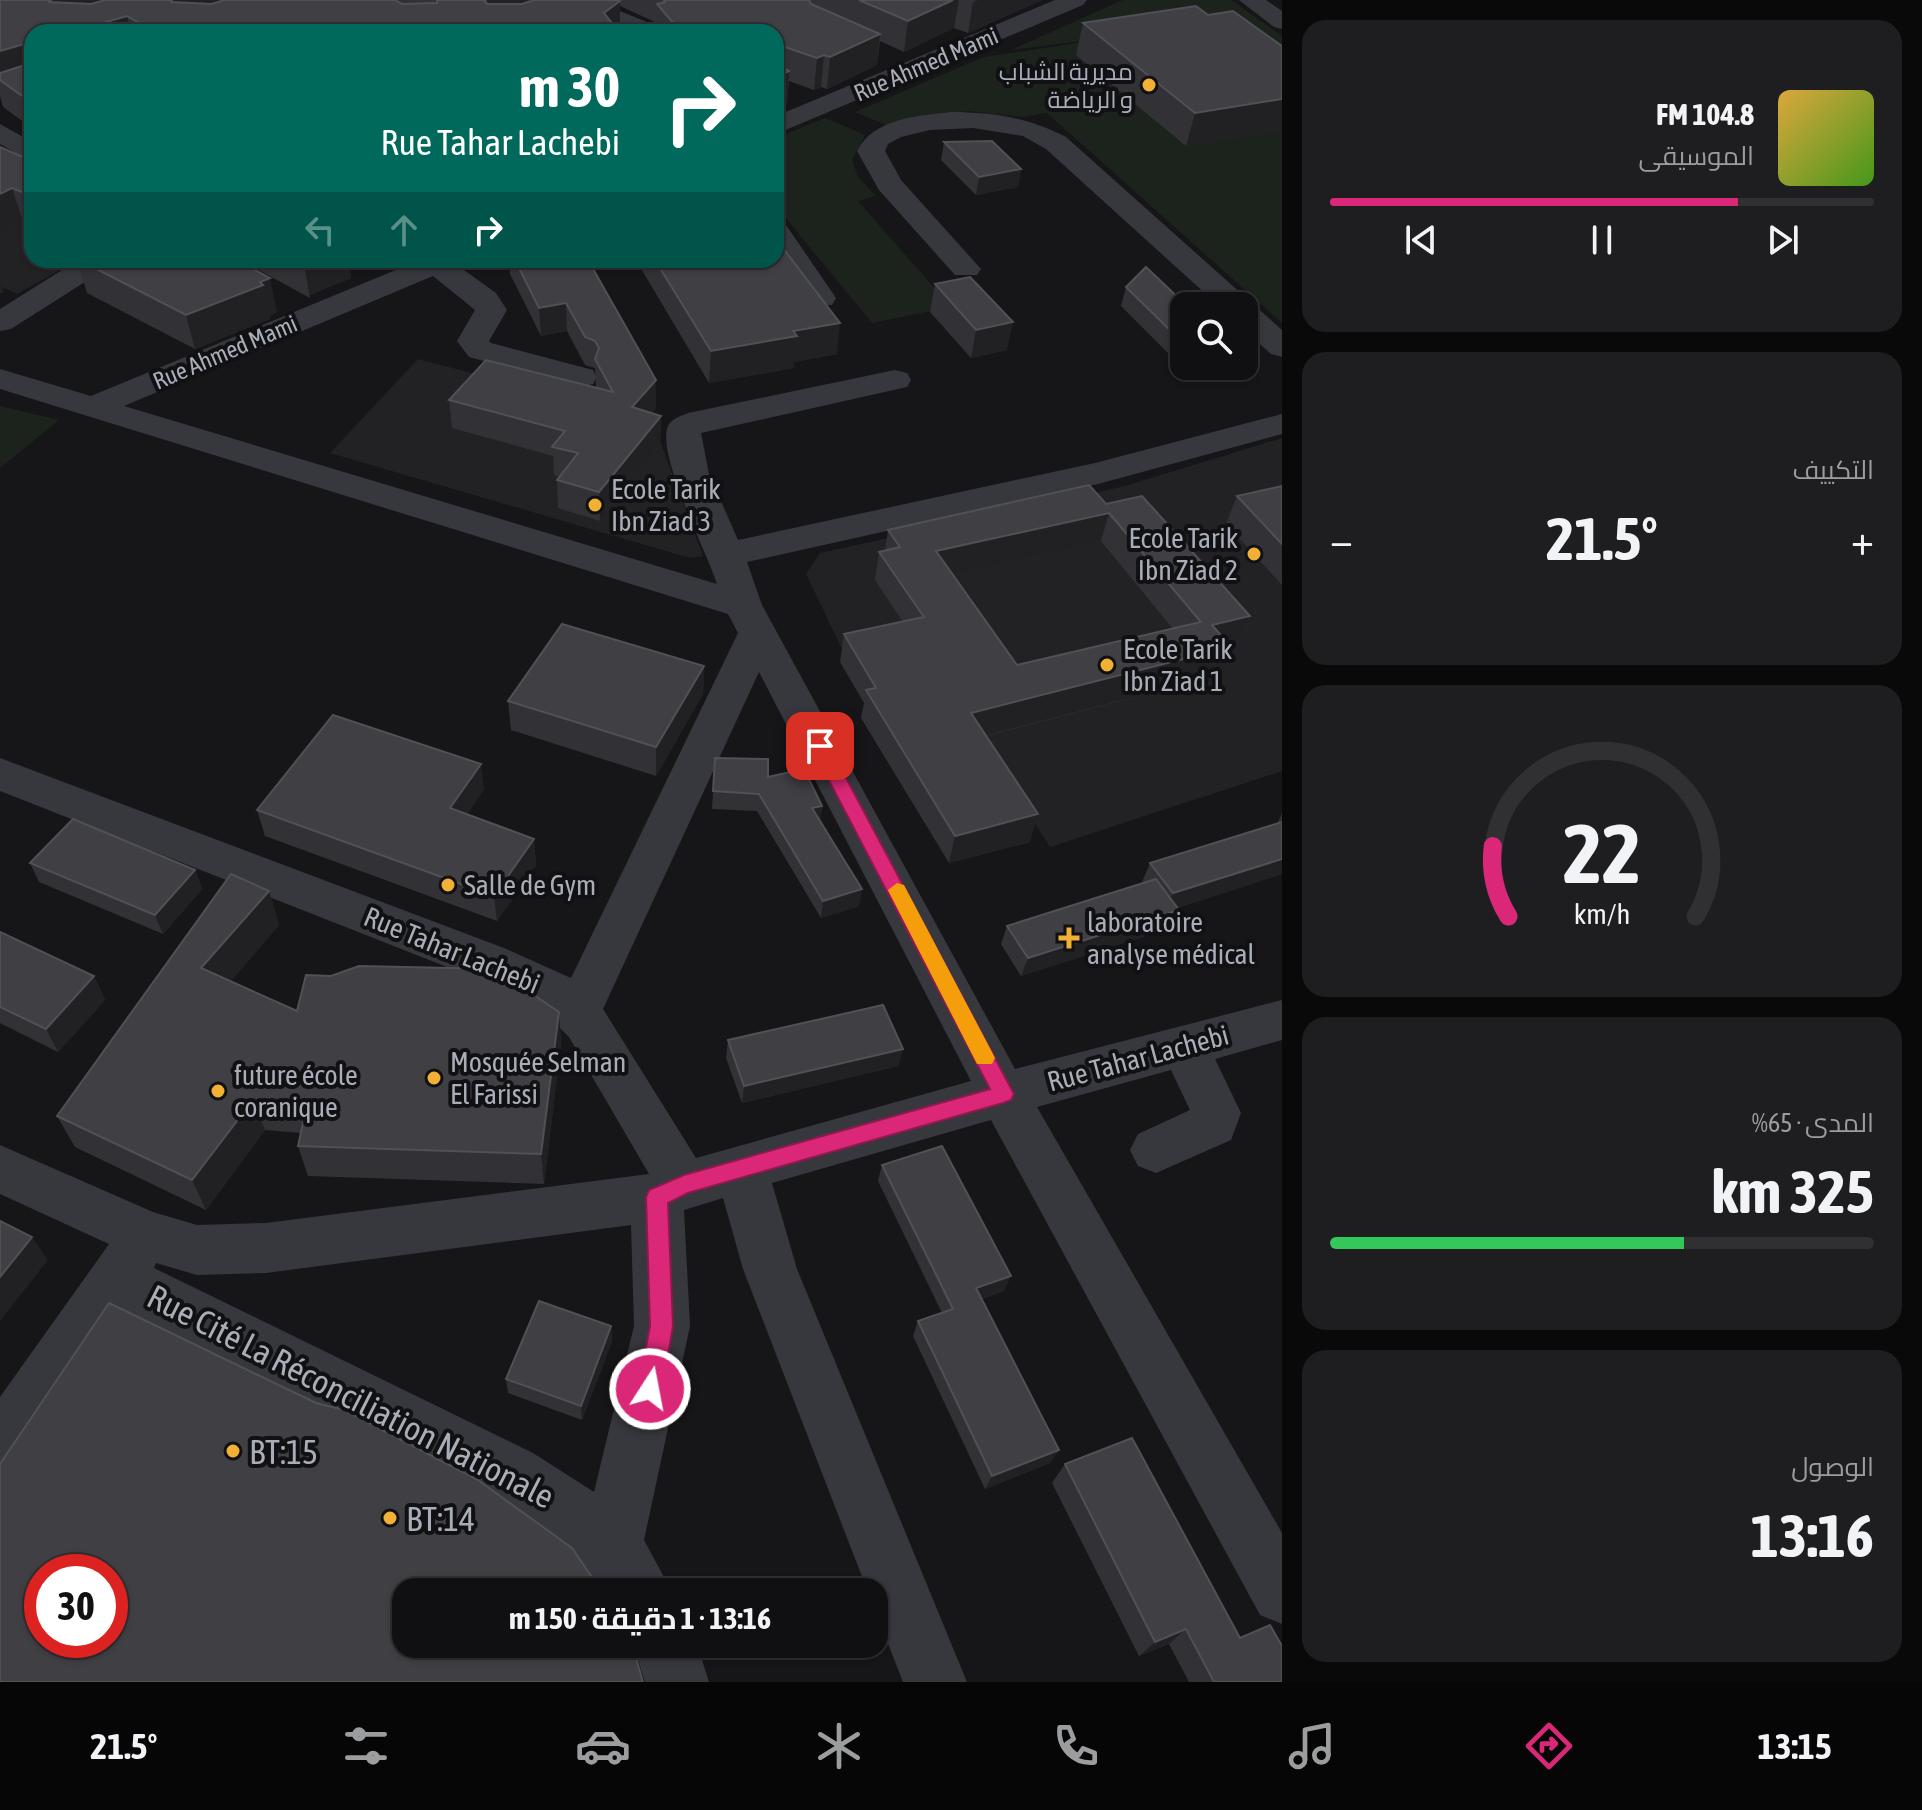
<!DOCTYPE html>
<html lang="ar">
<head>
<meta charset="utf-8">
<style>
	:root { --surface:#101012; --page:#1e1e20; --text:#f1f3f6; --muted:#9c9d9f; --line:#303032; --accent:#db2777 }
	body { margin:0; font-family:"Asap Condensed",Cairo,sans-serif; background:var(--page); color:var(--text); direction:rtl; height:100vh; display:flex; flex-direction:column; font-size:30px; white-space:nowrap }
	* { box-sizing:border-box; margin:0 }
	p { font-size:26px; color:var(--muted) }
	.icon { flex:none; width:44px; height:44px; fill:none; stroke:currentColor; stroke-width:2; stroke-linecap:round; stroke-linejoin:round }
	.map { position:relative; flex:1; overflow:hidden; direction:ltr }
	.details { display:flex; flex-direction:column; gap:20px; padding:20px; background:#09090a; width:640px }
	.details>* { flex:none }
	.guide { position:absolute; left:24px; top:24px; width:760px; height:244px; border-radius:24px; box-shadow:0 2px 6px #0004,0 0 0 2px var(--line); direction:rtl; background:#00695c; color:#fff; overflow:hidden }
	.fabs { position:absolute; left:1170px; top:292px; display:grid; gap:16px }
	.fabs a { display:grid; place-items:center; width:88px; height:88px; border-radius:16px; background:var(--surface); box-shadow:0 2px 6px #0004,0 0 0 2px var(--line); font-size:40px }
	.speed { position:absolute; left:24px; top:1554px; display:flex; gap:16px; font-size:40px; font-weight:700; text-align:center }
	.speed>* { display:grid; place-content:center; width:104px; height:104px; border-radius:50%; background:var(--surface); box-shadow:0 2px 6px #0004,0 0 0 2px var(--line); line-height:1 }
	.speed .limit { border:12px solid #d22; background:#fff; color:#111 }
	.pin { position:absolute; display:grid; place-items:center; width:68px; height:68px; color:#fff; margin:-34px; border-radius:16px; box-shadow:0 4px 12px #0006 }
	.me { position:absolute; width:88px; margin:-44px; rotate:11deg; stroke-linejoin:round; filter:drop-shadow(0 0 6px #0008) }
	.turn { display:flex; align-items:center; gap:28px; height:168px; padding:0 32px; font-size:36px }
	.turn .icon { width:104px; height:104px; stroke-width:2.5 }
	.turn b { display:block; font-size:56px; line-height:68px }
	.lanes { display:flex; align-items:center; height:76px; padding:0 32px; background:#0003; justify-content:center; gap:40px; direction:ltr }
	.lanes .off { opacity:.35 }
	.big { font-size:60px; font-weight:700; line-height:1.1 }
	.details .card { flex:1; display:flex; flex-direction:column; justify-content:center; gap:12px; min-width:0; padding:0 28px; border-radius:24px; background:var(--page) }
	.details .dial { align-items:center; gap:0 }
	.dial svg { height:208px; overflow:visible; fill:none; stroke:var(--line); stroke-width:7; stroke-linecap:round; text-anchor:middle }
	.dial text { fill:var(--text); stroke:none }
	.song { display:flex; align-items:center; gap:24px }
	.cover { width:96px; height:96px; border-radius:12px; background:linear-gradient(135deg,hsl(40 70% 55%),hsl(100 70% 35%)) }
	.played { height:8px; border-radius:4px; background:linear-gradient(90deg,var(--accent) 75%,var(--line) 75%) }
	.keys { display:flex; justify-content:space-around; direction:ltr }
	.heat { display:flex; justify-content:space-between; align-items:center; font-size:44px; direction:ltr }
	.charge { height:12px; border-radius:6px; background:linear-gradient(90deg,#34c759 65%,var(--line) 0) }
	.trip { position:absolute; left:392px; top:1578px; width:496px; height:80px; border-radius:24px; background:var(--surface); box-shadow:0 2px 6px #0004,0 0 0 2px var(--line); font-weight:700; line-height:80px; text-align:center; direction:rtl }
	.dock { display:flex; height:128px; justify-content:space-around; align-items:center; background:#060607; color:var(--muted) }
	.dock .icon { width:56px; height:56px }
	.dock .on { color:var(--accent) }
	.dock b { font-size:36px; color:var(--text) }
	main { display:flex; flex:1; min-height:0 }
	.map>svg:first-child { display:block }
	.built { fill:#222225 }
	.green { fill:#1c231d }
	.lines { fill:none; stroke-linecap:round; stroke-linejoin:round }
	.minor { fill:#37383d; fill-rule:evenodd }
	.wall { fill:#323236; fill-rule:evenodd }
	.shaded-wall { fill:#212124 }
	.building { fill:#3f3f44; stroke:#4f5156; stroke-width:2; fill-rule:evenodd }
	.route { fill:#db2777; stroke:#8e194d; stroke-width:2 }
	.slow { fill:#f59e0b }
	.poi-dot { fill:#f2b134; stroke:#111113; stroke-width:3 }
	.labels { text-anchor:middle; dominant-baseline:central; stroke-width:8; stroke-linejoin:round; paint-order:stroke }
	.far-street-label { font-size:24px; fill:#a8adb8; stroke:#111113 }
	.far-poi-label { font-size:24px; fill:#a8adb8; stroke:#111113; text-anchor:end }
	.poi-label { font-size:28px; fill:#a8adb8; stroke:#111113; text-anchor:start }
	.street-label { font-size:28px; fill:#a8adb8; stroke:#111113 }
	.near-street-label { font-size:34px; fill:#a8adb8; stroke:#111113 }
	.near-poi-label { font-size:34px; fill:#a8adb8; stroke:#111113; text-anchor:start }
</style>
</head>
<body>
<main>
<section class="details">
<div class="card">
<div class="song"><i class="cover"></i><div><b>104.8 FM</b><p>الموسيقى</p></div></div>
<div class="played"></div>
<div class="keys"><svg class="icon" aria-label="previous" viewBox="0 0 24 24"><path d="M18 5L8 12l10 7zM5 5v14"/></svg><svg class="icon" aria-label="pause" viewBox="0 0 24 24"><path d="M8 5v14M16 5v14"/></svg><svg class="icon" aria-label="next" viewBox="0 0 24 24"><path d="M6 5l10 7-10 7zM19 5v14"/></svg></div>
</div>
<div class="card"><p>التكييف</p>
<div class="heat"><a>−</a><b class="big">21.5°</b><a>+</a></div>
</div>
<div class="card dial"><svg viewBox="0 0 100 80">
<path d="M14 69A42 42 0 1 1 86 69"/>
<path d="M14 69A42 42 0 0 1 8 42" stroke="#db2777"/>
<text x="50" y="56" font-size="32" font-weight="700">22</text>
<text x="50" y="72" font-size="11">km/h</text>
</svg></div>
<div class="card"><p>المدى · 65%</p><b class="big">325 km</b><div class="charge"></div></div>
<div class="card"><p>الوصول</p><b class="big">13:16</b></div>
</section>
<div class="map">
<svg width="1282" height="1682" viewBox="0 0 1282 1682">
	<rect width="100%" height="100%" fill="#161618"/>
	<g class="built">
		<polygon points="0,176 32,189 32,260 78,260 17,294 0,286"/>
		<polygon points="418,359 652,420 703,556 690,558 330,453"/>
		<polygon points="1282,438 1282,771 1050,847 927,657 854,674 806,574 820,553 1125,486"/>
	</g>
	<g class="green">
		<polygon points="1123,0 1231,0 1282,36 1282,323 1047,113 1023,117 970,111 943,113 889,126 855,112 984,57 1138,34 1011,50"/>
		<polygon points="825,118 865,135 852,160 858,177 876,196 858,201 951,307 872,323 776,206 776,138"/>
		<polygon points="0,406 59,420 0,468"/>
	</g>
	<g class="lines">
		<g class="minor">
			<polygon points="561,0 593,0 659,27 662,32 629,32 565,5"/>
			<polygon points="1055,0 1087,0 1083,5 776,134 776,116"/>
			<polygon points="1239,0 1266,0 1282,11 1282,29 1274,27"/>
			<path d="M951 112C994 112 1028 118 1066 137L1282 330V357L1271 354 1244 330V306H1219L1046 149 1023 136 973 128 930 130 901 137 888 144 885 151 901 180 981 269 977 275H955L879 190 857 151C874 118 917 116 951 112Z"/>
			<polygon points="0,124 32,142 32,162 0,144"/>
			<polygon points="776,222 786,225 836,298 832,305 810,305 806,298 776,253"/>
			<polygon points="78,260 114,260 110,266 11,329 0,331 0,309"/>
			<path d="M420 260H461L457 265 496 293 507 310 489 341 491 343 593 370 597 377 593 384 581 387 469 357 457 341 475 310 433 276 124 406 717 584C707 552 656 454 668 426 671 419 681 416 688 413L895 370 907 373 911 380 907 387 701 433 709 474 738 540 1095 463 1282 414V434L1098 484 747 562 762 605 1015 1069 1282 1000V1040L1215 1059 1241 1113 1231 1140 1156 1173 1138 1166 1130 1150 1138 1134 1190 1110 1171 1070 1037 1107 1282 1533V1624L1260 1615 991 1120 772 1183 797 1269 967 1682H903L874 1608V1592H868L743 1269 723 1198 684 1210 690 1326 644 1540 672 1592H606L564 1545 491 1495 127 1311 21 1468 0 1476V1397L109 1244 0 1194V1145L153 1212 197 1225 266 1223 649 1174 569 1037 536 1005 470 976 0 791V758L504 948 571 978 738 633 728 614 0 389V369L91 396ZM759 672 971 1081 696 1158 603 1009ZM631 1225 634 1326 594 1492 533 1453 154 1268 156 1263 197 1275 266 1273Z"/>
			<polygon points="633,1644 697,1644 709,1682 645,1682"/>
		</g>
	</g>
	<g class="wall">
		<polygon points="0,0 1042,0 968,33 954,28 904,52 880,41 877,65 827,89 821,87 814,90 789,81 787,103 776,108 776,32 656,32 657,23 620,6 619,32 32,32 32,128 3,107 0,96"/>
		<polygon points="1208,15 1282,46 1282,130 1186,146 1076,55 1083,23"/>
		<polygon points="944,142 1021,169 1018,187 976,195 941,160"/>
		<polygon points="0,147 32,161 32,225 23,221 1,233"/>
		<polygon points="77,260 237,260 277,312 269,316 270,319 195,349 87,293"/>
		<polygon points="240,260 348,260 351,278 310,295 310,298"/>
		<polygon points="509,260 588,260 656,380 656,408 651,413 661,416 660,444 600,521 558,508 557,480 560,477 554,475 553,456 452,428 449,400 596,387 595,368 585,365 567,331 541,336 510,274"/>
		<polygon points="636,260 776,260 837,354 794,362 794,368 709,383"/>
		<polygon points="935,284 1007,350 971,358 930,312"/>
		<polygon points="1126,287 1184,306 1184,366 1200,366 1184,369 1121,306"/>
		<polygon points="1282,486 1282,585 1226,524 1237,496"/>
		<path d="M1106 504 1250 616 1238 644 1230 646 1220 675 986 736 1030 842 949 863 861 718 864 703 840 662 844 634 903 622 875 580 879 552 885 550 888 530ZM1101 541 1173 629 1017 665 952 574Z"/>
		<polygon points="704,666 703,694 656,776 511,730 508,701"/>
		<polygon points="715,758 768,777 822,806 820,821 862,889 859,906 821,918 757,811 712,809"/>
		<polygon points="484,789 467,814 534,839 536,865 497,921 265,836 257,810"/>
		<polygon points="1282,813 1282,874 1177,908 1170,928 1021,976 1001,944 1007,926 1143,883 1142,882 1150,863 1277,824"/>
		<polygon points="30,863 195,870 202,889 163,934 39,882"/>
		<polygon points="269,891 279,925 231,981 297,1011 559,1012 561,1044 544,1184 308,1176 298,1146 300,1133 265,1130 206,1210 75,1147 57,1116"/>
		<polygon points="0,932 94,976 105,1000 58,1052 0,1023"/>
		<polygon points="728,1040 903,1049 898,1066 742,1103 726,1058"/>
		<polygon points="882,1165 1004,1291 982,1299 1059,1450 1050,1463 985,1489 913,1336 918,1321 942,1313 878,1181"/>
		<polygon points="611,1326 612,1341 582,1420 508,1393 506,1379"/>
		<polygon points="1065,1464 1240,1638 1282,1682 1189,1682 1169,1644 1139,1656 1052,1483"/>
	</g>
	<g class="shaded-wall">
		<polygon points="51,0 148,0 58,32 49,2"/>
		<polygon points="172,0 257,0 178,32 171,2"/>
		<polygon points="486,0 553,0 487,32 485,2"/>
		<polygon points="953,0 959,0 954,28 904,52 908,21"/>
		<polygon points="978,0 1042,0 968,33 973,2"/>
		<polygon points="620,1 620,31 619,32 604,13"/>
		<polygon points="127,16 131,32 71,32"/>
		<polygon points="880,34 877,65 827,89 830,57"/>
		<polygon points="24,44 32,70 0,80 0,51"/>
		<polygon points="824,55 821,87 814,90 817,58"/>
		<polygon points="789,71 787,103 776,108 776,78"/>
		<polygon points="1282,99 1282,130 1186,146 1195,113"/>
		<polygon points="1021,169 1018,187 976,195 979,177"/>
		<polygon points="12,188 23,221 1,233 0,194"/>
		<polygon points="32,189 32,217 24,193"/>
		<polygon points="306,260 348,260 351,278 310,295 310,298 304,264 304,261"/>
		<polygon points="270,278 277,312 269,316 270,319 195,349 186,315"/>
		<polygon points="0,281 4,292 0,294"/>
		<polygon points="566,303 567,331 541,336 539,308"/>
		<polygon points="1013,322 1007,350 971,358 976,330"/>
		<polygon points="840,323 837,354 794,362 794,368 709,383 711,351 793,331"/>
		<polygon points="1185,366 1200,366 1184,369"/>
		<polygon points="656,380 656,408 632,436 632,407"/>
		<polygon points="661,416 660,444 600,521 599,492"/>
		<polygon points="1109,513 1101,541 931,579 936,551"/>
		<polygon points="1250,616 1238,644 1201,653 1212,625"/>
		<polygon points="1231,647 1220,675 964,741 971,713"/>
		<polygon points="704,666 703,694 656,776 656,747"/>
		<polygon points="481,764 484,789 454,834 450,808"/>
		<polygon points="822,806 820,824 812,808"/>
		<polygon points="1038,814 1030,842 949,863 955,836"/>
		<polygon points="534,839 536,865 497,921 494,896"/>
		<polygon points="1282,859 1282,874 1164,912 1173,893"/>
		<polygon points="195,870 202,889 163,934 155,915"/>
		<polygon points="862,889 859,906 821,918 823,901"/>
		<polygon points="269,891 279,925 214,1001 201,968"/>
		<polygon points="1179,910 1170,928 1021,976 1028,958"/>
		<polygon points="94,976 105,1000 58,1052 46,1029"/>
		<polygon points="559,1012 561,1044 544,1184 541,1154"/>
		<polygon points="903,1049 898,1066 742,1103 744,1086"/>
		<polygon points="253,1100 265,1130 206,1210 192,1180"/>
		<polygon points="32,1237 48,1260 0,1321 0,1277"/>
		<polygon points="1011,1276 1004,1291 970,1303 976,1288"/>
		<polygon points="611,1326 612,1341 582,1420 581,1406"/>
		<polygon points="1059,1450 1050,1463 985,1489 992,1476"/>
		<polygon points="1186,1629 1169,1644 1139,1656 1155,1642"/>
	</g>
	<g class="building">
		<polygon points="0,0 51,0 49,2 91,4 105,0 172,0 171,2 212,4 224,0 395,0 402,4 437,3 437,0 486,0 485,2 488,4 522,4 534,0 618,0 620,1 604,13 619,32 156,32 127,16 71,32 32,32 32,103 0,80 0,73 25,65 24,44 0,51"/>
		<polygon points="664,0 809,0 811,4 880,34 830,57 824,55 817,58 776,44 776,50 776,32 681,32 657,4 665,2"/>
		<polygon points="859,0 953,0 908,21"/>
		<polygon points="1196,6 1208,15 1233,11 1282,46 1282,99 1195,113 1083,23"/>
		<polygon points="776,64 789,71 776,78"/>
		<polygon points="992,141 1021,169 979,177 944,142"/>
		<polygon points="0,147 32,161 32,189 24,193 12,188 0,194"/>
		<polygon points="776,239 840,323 793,331 797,336 711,351 655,260 776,260"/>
		<polygon points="79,260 237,260 270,278 260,282 263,285 186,315"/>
		<polygon points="515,260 588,260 656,380 632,407 661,416 599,492 557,480 578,453 552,447 565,431 449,400 486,360 613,392 595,359 599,348 595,341 585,337 566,303 539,308"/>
		<polygon points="1146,267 1187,306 1184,306 1184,344 1126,287"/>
		<polygon points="970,277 1013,322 976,330 935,284"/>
		<path d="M1089 485 1106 504 1142 496 1250 616 1212 625 1231 647 971 713 1038 814 955 836 866 690 876 688 844 634 924 617 879 552 900 547 888 530ZM1109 513 1201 622 1017 665 936 551Z"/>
		<polygon points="1282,486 1282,544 1237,496"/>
		<polygon points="562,624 704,666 656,747 508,701"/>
		<polygon points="333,715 481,764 450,808 534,839 494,896 257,810"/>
		<polygon points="715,758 768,759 768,777 804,769 822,806 812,808 862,889 823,901 759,794 713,791"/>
		<polygon points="73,819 195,870 155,915 30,863"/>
		<polygon points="1282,822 1282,859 1173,893 1150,863"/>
		<polygon points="231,874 269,891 201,968 297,1011 306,975 331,976 359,966 495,969 559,1012 541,1154 298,1146 307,1104 253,1100 192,1180 57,1116"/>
		<polygon points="1156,879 1179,910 1028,958 1007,926"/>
		<polygon points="0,932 94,976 46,1029 0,1007"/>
		<polygon points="883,1005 903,1049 744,1086 728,1040"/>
		<polygon points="942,1146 1011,1276 976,1288 1059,1450 992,1476 918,1321 953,1309 882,1165"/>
		<polygon points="0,1221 32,1237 0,1277"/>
		<polygon points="539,1301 611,1326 581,1406 506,1379"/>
		<path d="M109 1303 316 1403 344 1410 478 1480 572 1548 602 1592H406V1644H632L643 1682H0V1464ZM42 1572H110V1640H42Z"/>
		<polygon points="1132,1438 1240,1638 1270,1625 1282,1646 1282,1682 1214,1682 1186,1629 1155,1642 1065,1464"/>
	</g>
	<polygon class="route" points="820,740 829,746 1014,1094 1011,1100 1003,1103 688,1193 668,1203 673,1326 662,1389 658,1397 650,1401 641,1397 638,1389 650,1326 646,1197 649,1190 684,1175 990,1089 811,746"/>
	<polygon class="slow" points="897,883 904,885 992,1052 995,1058 992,1064 977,1064 888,890"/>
	<g class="poi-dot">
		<circle cx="1149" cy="85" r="8"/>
		<circle cx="595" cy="505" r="8"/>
		<circle cx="1254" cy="554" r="8"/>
		<circle cx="1107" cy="665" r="8"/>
		<circle cx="448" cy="885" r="8"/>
		<path d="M1065 926h8v8h8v8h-8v8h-8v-8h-8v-8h8z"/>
		<circle cx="434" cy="1078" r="8"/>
		<circle cx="218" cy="1091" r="8"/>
		<circle cx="233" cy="1451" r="8"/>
		<circle cx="390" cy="1518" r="8"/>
	</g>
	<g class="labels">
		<g class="far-street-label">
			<text transform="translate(926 64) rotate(-23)">Rue Ahmed Mami</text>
			<text transform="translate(225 352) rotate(-23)">Rue Ahmed Mami</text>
		</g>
		<g class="far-poi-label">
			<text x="1133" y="71">مديرية الشباب<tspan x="1133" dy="28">و الرياضة</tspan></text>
		</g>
		<g class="poi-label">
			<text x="611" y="489">Ecole Tarik<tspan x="611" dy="32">Ibn Ziad 3</tspan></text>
			<text x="1238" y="538" text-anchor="end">Ecole Tarik<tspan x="1238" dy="32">Ibn Ziad 2</tspan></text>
			<text x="1123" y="649">Ecole Tarik<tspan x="1123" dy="32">Ibn Ziad 1</tspan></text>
			<text x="464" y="885">Salle de Gym</text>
			<text x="1087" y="922">laboratoire<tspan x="1087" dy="32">analyse médical</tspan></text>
			<text x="450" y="1062">Mosquée Selman<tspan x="450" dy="32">El Farissi</tspan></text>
			<text x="234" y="1075">future école<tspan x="234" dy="32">coranique</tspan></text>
		</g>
		<g class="street-label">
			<text transform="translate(452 950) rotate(22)">Rue Tahar Lachebi</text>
			<text transform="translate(1138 1058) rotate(-15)">Rue Tahar Lachebi</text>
		</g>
		<g class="near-street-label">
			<text transform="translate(351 1396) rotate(27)">Rue Cité La Réconciliation Nationale</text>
		</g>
		<g class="near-poi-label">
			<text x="249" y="1451">BT:15</text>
			<text x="406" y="1518">BT:14</text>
		</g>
	</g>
</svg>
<div class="fabs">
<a><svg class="icon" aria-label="search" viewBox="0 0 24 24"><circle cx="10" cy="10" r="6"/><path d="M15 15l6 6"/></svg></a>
</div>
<div class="speed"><div class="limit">30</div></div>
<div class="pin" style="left:820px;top:746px;background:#d93025"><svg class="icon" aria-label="arrive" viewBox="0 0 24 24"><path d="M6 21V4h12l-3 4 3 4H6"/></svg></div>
<svg class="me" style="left:650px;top:1389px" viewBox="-20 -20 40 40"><circle r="17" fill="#db2777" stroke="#fff" stroke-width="3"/><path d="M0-11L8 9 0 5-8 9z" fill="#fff"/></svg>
<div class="trip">13:16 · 1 دقيقة · 150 m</div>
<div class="guide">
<div class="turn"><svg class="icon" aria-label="right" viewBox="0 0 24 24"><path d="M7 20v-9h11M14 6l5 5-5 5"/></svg><div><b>30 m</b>Rue Tahar Lachebi</div></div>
<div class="lanes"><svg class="icon off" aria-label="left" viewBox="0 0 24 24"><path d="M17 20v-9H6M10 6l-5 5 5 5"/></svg><svg class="icon off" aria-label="ahead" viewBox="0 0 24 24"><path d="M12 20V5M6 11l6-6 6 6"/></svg><svg class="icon" aria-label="right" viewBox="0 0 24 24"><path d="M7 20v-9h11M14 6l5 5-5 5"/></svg></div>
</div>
</div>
</main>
<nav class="dock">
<b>13:15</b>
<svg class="icon on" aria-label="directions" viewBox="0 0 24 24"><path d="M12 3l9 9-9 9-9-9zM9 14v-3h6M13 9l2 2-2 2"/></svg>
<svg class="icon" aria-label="music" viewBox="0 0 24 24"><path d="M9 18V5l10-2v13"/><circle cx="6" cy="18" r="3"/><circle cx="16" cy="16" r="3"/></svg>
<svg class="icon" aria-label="phone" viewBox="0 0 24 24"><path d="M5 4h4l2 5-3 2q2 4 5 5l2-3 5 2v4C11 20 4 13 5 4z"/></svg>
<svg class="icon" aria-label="climate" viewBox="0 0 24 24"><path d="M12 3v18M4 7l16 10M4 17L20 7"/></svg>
<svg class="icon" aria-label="car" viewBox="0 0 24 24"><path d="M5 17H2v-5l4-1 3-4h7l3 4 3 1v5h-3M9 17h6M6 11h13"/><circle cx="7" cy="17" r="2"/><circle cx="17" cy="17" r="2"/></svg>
<svg class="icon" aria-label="filters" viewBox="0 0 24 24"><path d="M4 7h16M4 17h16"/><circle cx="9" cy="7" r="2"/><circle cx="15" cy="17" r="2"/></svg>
<b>21.5°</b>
</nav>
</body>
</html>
